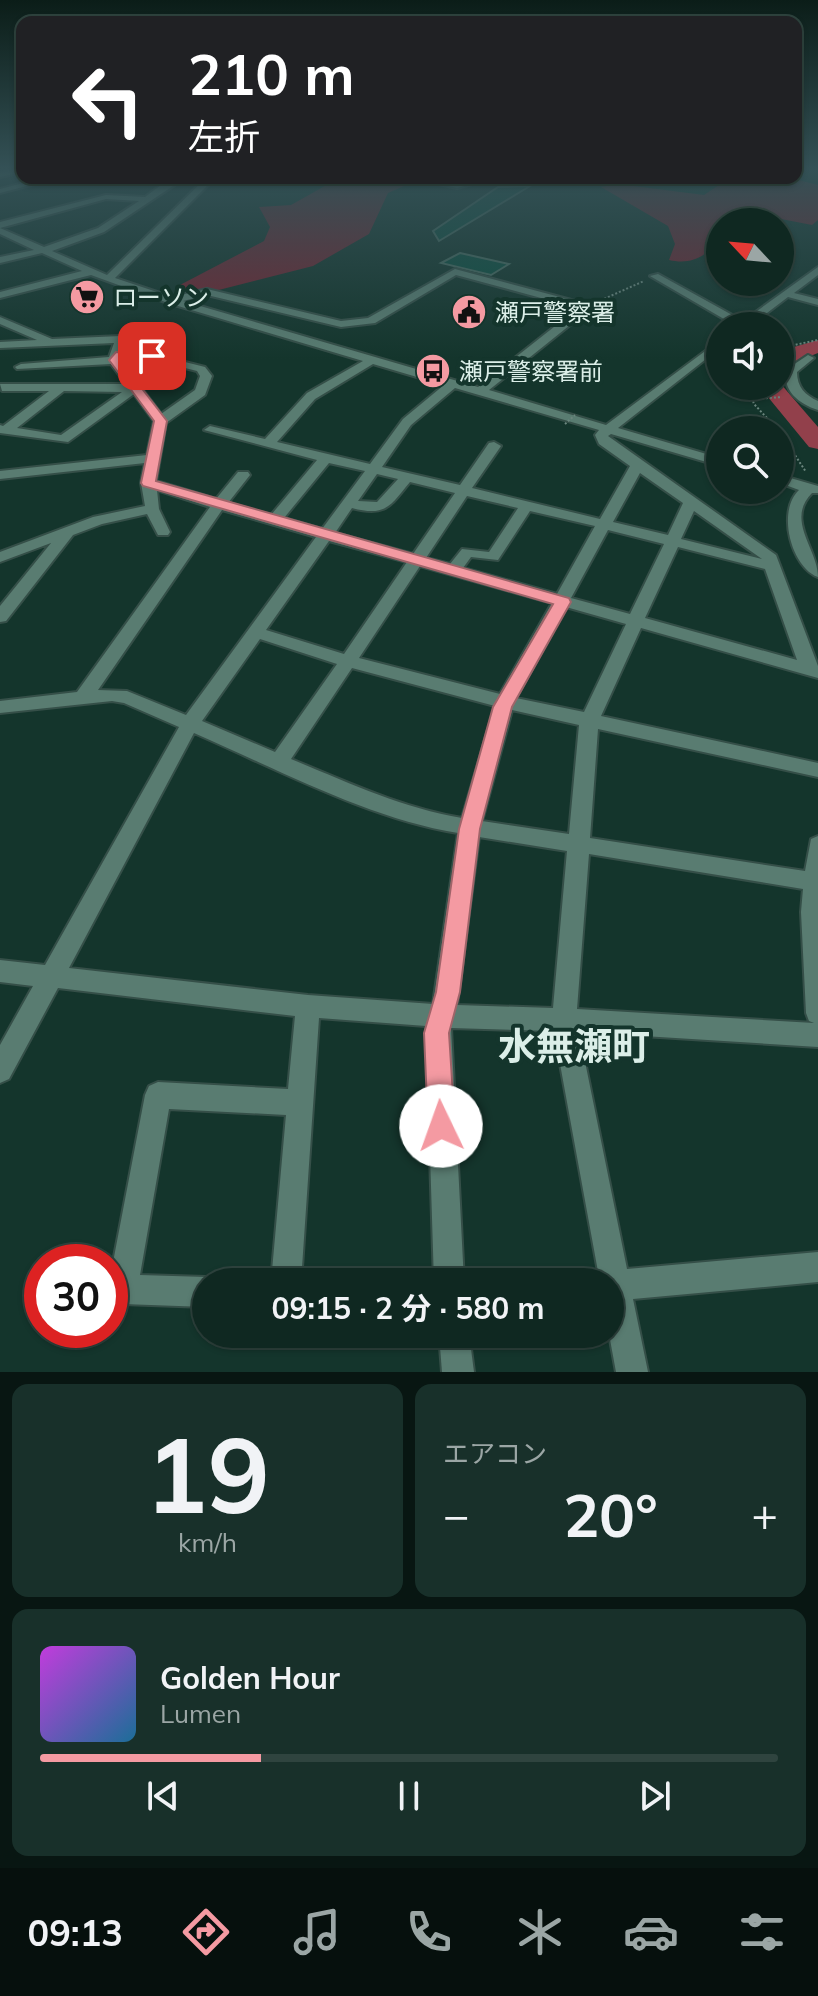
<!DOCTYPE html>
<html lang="ja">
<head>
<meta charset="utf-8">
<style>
	:root { --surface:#0f2821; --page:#18302a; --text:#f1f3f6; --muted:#9ba6a5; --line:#2f443f; --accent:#f49aa2 }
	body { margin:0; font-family:Mulish,"Noto Sans JP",sans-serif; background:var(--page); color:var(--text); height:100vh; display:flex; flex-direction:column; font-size:30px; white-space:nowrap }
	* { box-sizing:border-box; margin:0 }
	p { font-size:26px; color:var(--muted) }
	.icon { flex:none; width:44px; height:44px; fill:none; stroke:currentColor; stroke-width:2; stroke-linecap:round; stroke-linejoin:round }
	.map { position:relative; height:1372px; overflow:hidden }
	.details { display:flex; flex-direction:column; gap:12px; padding:12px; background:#081612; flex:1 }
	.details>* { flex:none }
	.banner { position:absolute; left:16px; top:16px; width:786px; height:168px; border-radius:16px; box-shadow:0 2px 6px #0004,0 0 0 2px var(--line); background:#202124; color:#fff; overflow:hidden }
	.needle { width:52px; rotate:296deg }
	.fabs { position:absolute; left:706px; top:208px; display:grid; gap:16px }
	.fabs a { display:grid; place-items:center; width:88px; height:88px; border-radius:50%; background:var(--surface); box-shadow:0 2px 6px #0004,0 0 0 2px var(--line); font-size:40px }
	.speed { position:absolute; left:24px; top:1244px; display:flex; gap:16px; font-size:40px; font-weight:700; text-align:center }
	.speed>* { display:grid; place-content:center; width:104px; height:104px; border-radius:50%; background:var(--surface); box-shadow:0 2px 6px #0004,0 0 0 2px var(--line); line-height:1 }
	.speed .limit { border:12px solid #d22; background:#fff; color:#111 }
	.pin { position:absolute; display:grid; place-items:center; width:68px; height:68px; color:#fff; margin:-34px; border-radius:16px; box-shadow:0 4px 12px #0006 }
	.me { position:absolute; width:88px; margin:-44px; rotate:357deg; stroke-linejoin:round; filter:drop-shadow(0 0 6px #0008) }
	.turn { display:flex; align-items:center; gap:28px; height:168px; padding:0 40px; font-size:36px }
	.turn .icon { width:104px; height:104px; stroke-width:2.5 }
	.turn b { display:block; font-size:56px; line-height:68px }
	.big { font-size:60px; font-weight:700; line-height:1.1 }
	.details .widget { flex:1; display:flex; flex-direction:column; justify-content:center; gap:12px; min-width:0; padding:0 28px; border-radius:16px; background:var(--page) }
	.details .dial { align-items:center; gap:0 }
	.dial b { font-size:104px; line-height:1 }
	.song { display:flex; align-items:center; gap:24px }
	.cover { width:96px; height:96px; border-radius:12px; background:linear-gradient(135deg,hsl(290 70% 55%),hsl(200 70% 35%)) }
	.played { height:8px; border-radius:4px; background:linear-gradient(90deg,var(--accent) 30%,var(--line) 30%) }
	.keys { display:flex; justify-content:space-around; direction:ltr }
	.heat { display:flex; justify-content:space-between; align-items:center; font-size:44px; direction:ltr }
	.details .tiles { flex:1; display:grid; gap:12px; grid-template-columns:1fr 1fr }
	.widget:last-child { grid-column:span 2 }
	.trip { position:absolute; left:192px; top:1268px; width:432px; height:80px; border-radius:40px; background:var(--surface); box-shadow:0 2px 6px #0004,0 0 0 2px var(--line); font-weight:700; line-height:80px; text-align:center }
	.dock { display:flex; height:128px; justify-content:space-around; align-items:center; background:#06100d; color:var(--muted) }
	.dock .icon { width:56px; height:56px }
	.dock .current { color:var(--accent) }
	.dock b { font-size:36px; color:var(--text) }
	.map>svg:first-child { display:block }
	.green { fill:#722431 }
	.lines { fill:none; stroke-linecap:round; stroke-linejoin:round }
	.river { fill:#92404b; fill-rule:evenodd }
	.building { fill:#0b4c3e; stroke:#486a60; stroke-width:2 }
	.minor-casing { stroke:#354f48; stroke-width:4 }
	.path { stroke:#6b867e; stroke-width:2; stroke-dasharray:2 2; stroke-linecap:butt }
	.minor { fill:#597c71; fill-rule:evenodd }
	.path-bridge { stroke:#6b867e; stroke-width:2; stroke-dasharray:2 2; stroke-linecap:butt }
	.route { fill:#f49aa2; stroke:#9f6469; stroke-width:2 }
	.labels { text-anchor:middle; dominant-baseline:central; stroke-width:8; stroke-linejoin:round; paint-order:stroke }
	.far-poi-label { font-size:24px; fill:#dbeee8; stroke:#14352c; text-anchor:start }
	.near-quarter-label { font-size:38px; font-weight:bold; fill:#dbeee8; stroke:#14352c }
</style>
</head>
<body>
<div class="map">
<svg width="818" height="1372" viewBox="0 0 818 1372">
	<rect width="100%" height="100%" fill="#14352c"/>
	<g class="green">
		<polygon points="339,178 478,178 467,184 418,180 388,193 369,234 313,266 199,295 178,286 264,241 270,227 259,207 291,205"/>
		<path d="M705 178H791L818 185V220L812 225 755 214 743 222H720V241C704 257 691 265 669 260L675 244 668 226 601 187 618 184 704 195 722 183Z"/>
	</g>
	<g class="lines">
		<g class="river">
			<polygon points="818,340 818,353 780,368 780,351"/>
			<polygon points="780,383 818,427 818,449 809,447 759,386 780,386"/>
		</g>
	</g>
	<g class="building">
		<polygon points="530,186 439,241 433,231 498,187"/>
		<polygon points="460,253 509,264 491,275 441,263"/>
	</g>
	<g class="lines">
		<g class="minor-casing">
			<g id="minor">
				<polygon points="22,168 22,172 0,177 0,173"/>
				<polygon points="43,178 57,178 0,193 0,189"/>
				<path d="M129 178 168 182 185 178 104 232 52 251 107 275 206 178H215L115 278 172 297 207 289 341 321 368 318 455 269 590 305V309L489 390 606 425 720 340V348L618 428 720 458V466L611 434 608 436 776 555 818 666V678L641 628 601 716 818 763V777L598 729 590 838 805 871 811 839 818 836V1047L579 1032 627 1269 818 1252V1282L633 1299 648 1372H616L609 1334 610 1282H597L599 1277 554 1031 451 1028 464 1282H434L426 1026 319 1018 301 1282H271L286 1115 169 1109 140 1275 206 1277 217 1281 206 1282V1307L123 1304 112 1300 110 1278 145 1095 149 1086 158 1082 288 1089 295 1016 58 988 9 1079 0 1083V1045L33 986 0 982V960L45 965 179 727 124 703 112 701 0 713V701L77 692 210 507 157 490 159 509 170 532 168 535H158L147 514 102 524 73 535 6 621 0 622V606L51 543 0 562V552L93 517 145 506 141 483 145 463 0 479V471L147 455 154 421 134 394 68 442 0 433V425L3 426 49 391H2L0 384H126L111 364 17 369 15 367 21 364 109 357 114 343 0 348V342L37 340 0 324V317L52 339 121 336 127 339 122 352H145L205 367 212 376 205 395 166 423 156 481 216 499 238 472H248L250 475 228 503 271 515 317 460 204 430 210 426 265 439 307 393 363 361 168 303 91 275 0 298V292L82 271 42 253 0 263V257L34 250 0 234V228L44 247 98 228 139 201 106 199 0 228V222L106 195 145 197 161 185ZM456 275 578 308 478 387 183 301 207 295 341 327 375 323ZM145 358 197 371 200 376 195 390 161 414 120 360ZM373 364 444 385 403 419 370 464 277 442 315 399ZM455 388 599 430 595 435 599 444 630 466 600 519 472 488 501 446 494 442 489 443 460 485 382 467 411 425ZM64 391 122 392 61 435 17 428ZM329 463 365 471 322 529 284 518ZM640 473 683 503 668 535 613 522ZM377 474 398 479 377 502 358 501ZM410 482 455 493 413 554 335 533 352 508C386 517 390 506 410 482ZM467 496 518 508 489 552 462 549 450 564 426 558ZM222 510 316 537 186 715 127 691 98 690ZM530 511 595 526 557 594 463 568 471 557 498 560ZM694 511 762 559 681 539ZM608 530 664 544 630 614 571 598ZM329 541 407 562 344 654 266 630ZM678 547 765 569 797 660 645 618ZM420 566 552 603 500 694 359 658ZM566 607 626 624 584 712 516 698ZM260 639 337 664 275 752 202 721ZM352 668 495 706 462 818C402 808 347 782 291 759ZM512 710 579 725 569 834 482 821ZM194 733C277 769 370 819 458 833L433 1004 308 995 69 968ZM479 837 567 851 553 1008 457 1005ZM589 854 803 889 801 912 806 1013 809 1021 814 1023 577 1009Z"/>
				<polygon points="412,178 457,184 494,178 457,188"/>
				<polygon points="818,267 818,275 794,293 818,299 818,305 788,297 750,326 736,326 650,276 658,274 743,321"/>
				<path d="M808 355 814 358 797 372C797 387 805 395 818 401V410C799 404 781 390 787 369Z"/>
				<path d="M780 475 818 486V493H812C785 520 818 549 818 577 792 568 776 512 799 490L780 483Z"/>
				<polygon points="439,1334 469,1334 474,1372 442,1372"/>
			</g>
		</g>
		<g class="path">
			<polyline points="597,302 644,281"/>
			<polyline points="780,348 818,340"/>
			<polyline points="748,386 754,404 778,430"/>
			<polyline points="754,399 782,397"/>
			<polyline points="780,432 806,472"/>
		</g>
		<use href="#minor" class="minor"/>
		<polyline class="path-bridge" points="565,424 575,415"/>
	</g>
	<linearGradient id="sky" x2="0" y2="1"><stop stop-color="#0b1d18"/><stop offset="0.47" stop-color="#345156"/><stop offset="1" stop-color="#345156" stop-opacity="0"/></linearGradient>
	<rect width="818" height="359" fill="url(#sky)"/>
	<polygon class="route" points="116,352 152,353 158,356 152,360 120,360 167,421 156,481 569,598 571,602 512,707 480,829 460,992 449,1033 455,1126 451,1136 441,1140 432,1136 428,1126 424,1033 436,992 459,829 493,707 553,604 143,486 141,483 154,421 109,360"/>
	<defs>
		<g id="supermarket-disc" transform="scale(1.8)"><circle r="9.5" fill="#f49aa2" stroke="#14352c"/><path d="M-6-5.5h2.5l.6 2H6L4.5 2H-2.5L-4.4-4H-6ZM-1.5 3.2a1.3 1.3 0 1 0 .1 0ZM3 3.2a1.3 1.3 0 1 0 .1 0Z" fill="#111"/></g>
		<g id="civic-disc" transform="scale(1.8)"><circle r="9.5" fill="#f49aa2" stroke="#14352c"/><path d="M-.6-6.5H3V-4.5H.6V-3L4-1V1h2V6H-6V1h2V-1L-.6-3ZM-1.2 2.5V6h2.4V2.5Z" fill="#111"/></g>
		<g id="bus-disc" transform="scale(1.8)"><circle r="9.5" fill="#f49aa2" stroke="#14352c"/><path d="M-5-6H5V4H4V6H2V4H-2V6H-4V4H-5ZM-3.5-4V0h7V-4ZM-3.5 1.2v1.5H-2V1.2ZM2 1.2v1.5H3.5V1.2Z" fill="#111"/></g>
	</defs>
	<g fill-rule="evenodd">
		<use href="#supermarket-disc" x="87" y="297"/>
		<use href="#civic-disc" x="469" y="312"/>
		<use href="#bus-disc" x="433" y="371"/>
	</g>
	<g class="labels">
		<g class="far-poi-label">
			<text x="113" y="297">ローソン</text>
			<text x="495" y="312">瀬戸警察署</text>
			<text x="459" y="371">瀬戸警察署前</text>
		</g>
		<g class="near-quarter-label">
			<text x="574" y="1046">水無瀬町</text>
		</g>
	</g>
</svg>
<div class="fabs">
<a><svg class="needle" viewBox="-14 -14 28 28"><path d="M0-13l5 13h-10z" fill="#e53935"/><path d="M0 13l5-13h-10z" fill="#9ba6a5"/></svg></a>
<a><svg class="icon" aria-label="sound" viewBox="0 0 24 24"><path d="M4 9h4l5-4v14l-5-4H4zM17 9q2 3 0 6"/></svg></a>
<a><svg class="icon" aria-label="search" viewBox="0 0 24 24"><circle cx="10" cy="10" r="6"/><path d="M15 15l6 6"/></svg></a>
</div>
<div class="speed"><div class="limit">30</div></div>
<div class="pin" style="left:152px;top:356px;background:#d93025"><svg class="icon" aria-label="arrive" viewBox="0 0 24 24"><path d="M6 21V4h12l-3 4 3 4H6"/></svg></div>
<svg class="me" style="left:441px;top:1126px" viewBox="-20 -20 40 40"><circle r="19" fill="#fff"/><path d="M0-13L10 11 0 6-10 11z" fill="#f49aa2"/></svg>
<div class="trip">09:15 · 2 分 · 580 m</div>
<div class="banner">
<div class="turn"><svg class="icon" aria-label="left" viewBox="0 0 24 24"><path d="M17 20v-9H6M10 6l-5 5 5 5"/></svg><div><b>210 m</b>左折</div></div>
</div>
</div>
<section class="details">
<div class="tiles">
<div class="widget dial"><b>19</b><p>km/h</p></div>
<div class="widget"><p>エアコン</p>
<div class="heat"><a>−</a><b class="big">20°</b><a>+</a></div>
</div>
<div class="widget">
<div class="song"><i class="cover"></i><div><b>Golden Hour</b><p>Lumen</p></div></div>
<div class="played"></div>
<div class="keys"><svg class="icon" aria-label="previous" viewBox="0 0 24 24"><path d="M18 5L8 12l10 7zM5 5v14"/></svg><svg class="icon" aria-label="pause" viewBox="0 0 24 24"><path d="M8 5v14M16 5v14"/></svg><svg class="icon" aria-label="next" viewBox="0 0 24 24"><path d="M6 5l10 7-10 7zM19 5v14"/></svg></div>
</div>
</div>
</section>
<nav class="dock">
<b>09:13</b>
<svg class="icon current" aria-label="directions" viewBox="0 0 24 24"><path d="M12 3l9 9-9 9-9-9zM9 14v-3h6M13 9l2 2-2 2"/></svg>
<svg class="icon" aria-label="music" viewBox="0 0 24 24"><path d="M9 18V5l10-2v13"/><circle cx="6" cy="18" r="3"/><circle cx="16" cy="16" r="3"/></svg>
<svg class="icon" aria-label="phone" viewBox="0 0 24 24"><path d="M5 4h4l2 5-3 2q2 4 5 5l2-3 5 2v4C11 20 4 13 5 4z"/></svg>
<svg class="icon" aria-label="climate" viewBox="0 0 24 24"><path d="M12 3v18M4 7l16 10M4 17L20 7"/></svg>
<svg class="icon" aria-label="car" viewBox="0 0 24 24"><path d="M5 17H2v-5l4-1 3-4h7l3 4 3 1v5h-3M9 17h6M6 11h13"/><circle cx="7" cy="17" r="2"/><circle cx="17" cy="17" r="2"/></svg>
<svg class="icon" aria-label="filters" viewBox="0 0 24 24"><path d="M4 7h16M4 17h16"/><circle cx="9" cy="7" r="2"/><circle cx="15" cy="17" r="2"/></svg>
</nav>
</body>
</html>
